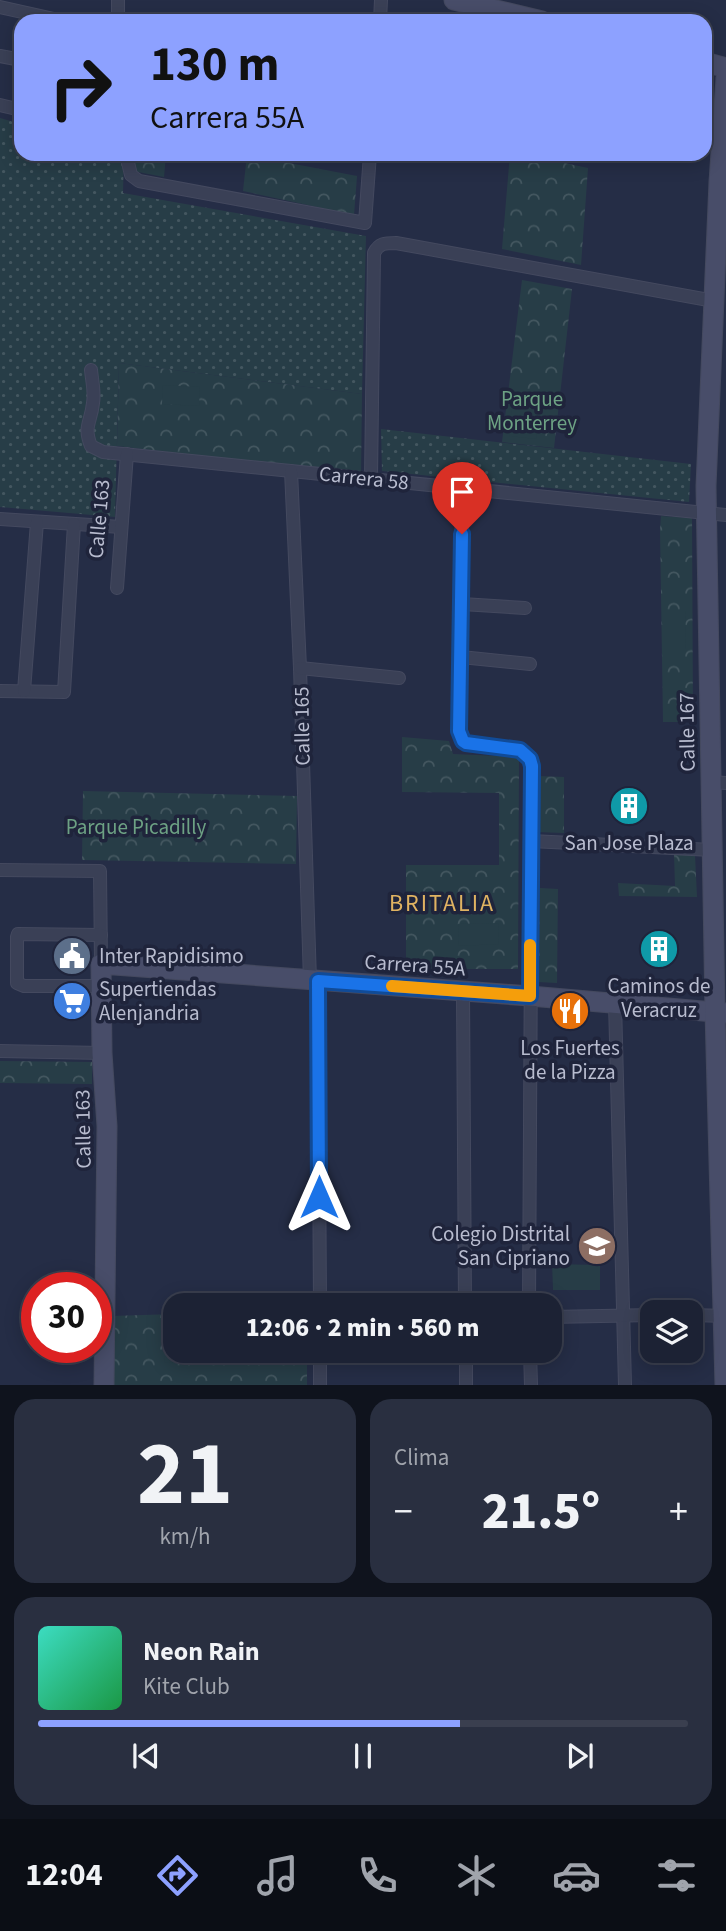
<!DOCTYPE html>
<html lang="es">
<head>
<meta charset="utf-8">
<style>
	:root { --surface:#1c2234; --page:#292f40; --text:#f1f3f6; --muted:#a0a4ac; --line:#3a3f4f; --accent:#8da1ff }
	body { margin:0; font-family:"Source Sans 3",sans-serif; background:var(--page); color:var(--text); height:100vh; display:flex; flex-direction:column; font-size:26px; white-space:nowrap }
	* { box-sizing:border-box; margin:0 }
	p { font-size:23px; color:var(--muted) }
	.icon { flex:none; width:38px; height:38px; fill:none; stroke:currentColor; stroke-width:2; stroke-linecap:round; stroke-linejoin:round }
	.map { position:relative; height:1385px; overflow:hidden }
	.drawer { display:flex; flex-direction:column; gap:14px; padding:14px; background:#0f131d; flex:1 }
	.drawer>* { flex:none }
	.hud { position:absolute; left:14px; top:14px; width:698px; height:147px; border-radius:21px; box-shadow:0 4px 18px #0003,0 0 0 2px var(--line); background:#8da1ff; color:#111; overflow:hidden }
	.buttons { position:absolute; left:640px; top:1300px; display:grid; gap:14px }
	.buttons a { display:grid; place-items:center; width:63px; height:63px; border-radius:14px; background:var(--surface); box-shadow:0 4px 18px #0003,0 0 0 2px var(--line); font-size:35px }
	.speed { position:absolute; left:21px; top:1272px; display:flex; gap:14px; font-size:35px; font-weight:700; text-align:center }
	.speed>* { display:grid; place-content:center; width:91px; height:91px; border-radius:50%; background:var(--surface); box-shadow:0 4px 18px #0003,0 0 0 2px var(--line); line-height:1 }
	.speed .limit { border:10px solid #d22; background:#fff; color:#111 }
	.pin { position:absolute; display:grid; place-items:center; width:60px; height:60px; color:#fff; margin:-72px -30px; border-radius:50% 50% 50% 0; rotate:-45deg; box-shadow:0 0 7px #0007 }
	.pin .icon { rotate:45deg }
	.me { position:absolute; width:77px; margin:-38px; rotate:0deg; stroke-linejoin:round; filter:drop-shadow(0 0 5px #0008) }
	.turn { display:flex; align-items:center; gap:24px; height:147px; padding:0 21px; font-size:32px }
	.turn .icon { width:91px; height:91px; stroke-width:2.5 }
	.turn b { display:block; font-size:49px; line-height:60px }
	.big { font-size:52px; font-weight:800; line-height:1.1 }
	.drawer .card { flex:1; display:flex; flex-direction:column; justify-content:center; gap:10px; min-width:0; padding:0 24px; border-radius:21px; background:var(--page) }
	.drawer .dial { align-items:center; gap:0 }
	.dial b { font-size:91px; line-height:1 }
	.song { display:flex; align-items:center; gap:21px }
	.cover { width:84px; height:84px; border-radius:10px; background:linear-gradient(135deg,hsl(170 70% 55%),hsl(140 70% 35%)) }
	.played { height:7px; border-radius:4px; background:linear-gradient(90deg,var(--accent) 65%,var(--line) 65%) }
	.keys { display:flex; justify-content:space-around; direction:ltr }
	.heat { display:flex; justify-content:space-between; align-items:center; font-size:38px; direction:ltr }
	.drawer .tiles { flex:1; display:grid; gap:14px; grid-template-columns:1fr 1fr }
	.card:last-child { grid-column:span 2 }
	.trip { position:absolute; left:163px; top:1293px; width:399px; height:70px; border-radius:21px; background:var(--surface); box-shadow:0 4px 18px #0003,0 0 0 2px var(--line); font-weight:800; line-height:70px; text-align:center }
	.tab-bar { display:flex; height:112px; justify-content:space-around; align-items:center; background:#0b0e15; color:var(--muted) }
	.tab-bar .icon { width:49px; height:49px }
	.tab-bar .on { color:var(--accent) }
	.tab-bar b { font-size:32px; color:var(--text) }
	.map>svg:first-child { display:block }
	.grass { fill:url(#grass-dots) }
	.park { fill:url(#park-crowns) }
	.garden { fill:#273d47 }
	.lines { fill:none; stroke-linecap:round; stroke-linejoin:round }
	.street-casing { stroke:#44495f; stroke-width:14 }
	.secondary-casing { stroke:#44495f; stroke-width:21 }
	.street { stroke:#3a4056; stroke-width:12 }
	.secondary { stroke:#484d69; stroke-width:19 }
	.route-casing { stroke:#114b97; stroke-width:18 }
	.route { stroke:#1a73e8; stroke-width:12 }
	.slow { stroke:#f59e0b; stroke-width:12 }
	.labels { text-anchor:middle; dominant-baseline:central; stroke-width:7; stroke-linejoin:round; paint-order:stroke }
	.park-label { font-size:21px; fill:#6da284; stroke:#1f243b }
	.street-label { font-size:21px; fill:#b8bccf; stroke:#1f243b }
	.poi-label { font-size:21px; fill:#b8bccf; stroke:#1f243b }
	.quarter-label { font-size:24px; letter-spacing:2px; fill:#e0b362; stroke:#1f243b }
</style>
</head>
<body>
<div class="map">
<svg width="726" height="1385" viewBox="0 0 726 1385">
	<defs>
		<pattern id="grass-dots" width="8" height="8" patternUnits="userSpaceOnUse" patternTransform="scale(1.75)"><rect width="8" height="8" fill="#273d47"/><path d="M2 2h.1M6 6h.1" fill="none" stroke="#445760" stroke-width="1.8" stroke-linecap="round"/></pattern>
		<pattern id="park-crowns" width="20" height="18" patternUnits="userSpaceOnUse" patternTransform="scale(1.75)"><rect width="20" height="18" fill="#273d47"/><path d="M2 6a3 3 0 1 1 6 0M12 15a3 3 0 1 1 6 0" fill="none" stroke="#445760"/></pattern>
	</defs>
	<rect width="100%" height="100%" fill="#252d46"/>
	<g class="grass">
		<polygon points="0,118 21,124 21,154 124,154 123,193 366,236 362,394 119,363 115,517 0,507"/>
		<polygon points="381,429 691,464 689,502 382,471"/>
	</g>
	<g class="park">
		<polygon points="132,154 166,154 164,177 133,171"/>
		<polygon points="510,154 522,154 588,168 581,265 502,249"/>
		<polygon points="247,155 357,176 354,215 243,191"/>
		<polygon points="522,280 572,289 554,448 502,442"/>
		<polygon points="119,363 362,394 361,475 117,446"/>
		<polygon points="661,516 692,518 693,722 663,722 660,530"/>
		<polygon points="402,737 449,741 453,754 519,757 518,969 406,969 406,865 499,865 499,793 402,792"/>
		<polygon points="538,776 564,777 564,833 537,832"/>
		<polygon points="83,791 297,796 296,864 82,860"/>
		<polygon points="674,854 695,855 697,897 619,896 618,883 675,886"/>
		<polygon points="540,888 558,889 557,983 538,982"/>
		<polygon points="0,1061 92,1062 92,1084 0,1083"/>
		<polygon points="175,1314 175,1351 307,1351 307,1385 110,1385 111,1316"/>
	</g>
	<g class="garden">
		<polygon points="163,385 200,387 199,406 162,404"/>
		<polygon points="513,394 540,397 536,439 509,436"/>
		<polygon points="666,610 685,610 686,650 666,650"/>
		<polygon points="498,923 499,944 459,946 458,924"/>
		<polygon points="552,1264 600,1265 600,1290 553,1290"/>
		<polygon points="164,1325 175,1325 175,1351 251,1351 251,1362 165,1363"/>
	</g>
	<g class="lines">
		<g class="street-casing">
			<g id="street">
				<polyline points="118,0 118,21"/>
				<polyline points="0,7 63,21"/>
				<polyline points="380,21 381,0"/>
				<polyline points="0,56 21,60"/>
				<polyline points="0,105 21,110"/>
				<polyline points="126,154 131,175 139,181 365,223 370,154"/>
				<path d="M91 370C92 381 95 392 93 403 91 423 83 426 91 446L103 452 726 515"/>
				<polyline points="291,471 300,668 310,981"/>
				<path d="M371 479 374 253C379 243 385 243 396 243L714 301"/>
				<polyline points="462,488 459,731 463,741 466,743 520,750 530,759 532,766 529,1306"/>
				<polyline points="0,519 121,527"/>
				<polyline points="117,588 127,454"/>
				<polyline points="462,604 525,608"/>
				<polyline points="461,657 530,664"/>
				<polyline points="300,668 399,678"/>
				<polyline points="0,691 64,692 74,524"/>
				<polyline points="24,691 37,522"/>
				<polyline points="711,782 726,783"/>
				<polyline points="531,841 712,850"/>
				<polyline points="0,870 100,871 101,964"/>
				<polyline points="101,935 18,934 17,937 17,983 24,986 101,986"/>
				<polyline points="318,981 320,1306"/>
				<polyline points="463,991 465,1306"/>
				<polyline points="615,1003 625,1385"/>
				<polyline points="0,1051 102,1053"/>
				<polyline points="691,1315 726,1316"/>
				<polyline points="550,1317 653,1315"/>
				<polyline points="320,1351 320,1385"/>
				<polyline points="466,1351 466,1385"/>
				<polyline points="530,1351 531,1385"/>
			</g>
		</g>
		<g class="secondary-casing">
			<g id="secondary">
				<polyline points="454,0 542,21"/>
				<polyline points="705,62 726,68"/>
				<polyline points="104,1385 107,1126 102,1053 101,964 530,996 726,1013"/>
				<polyline points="725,1385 715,1012 706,486 719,182 726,78"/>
			</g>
		</g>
		<use href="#street" class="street"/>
		<use href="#secondary" class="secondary"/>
	</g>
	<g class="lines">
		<g class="route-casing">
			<polyline id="route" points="319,1197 318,981 530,996 532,766 530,759 520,750 466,743 463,741 459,731 462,534"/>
		</g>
		<use href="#route" class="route"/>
		<polyline class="slow" points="392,986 530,996 530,945"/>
	</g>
	<defs>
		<g id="building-disc" transform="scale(2.0125)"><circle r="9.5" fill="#0f9aa8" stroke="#1f243b"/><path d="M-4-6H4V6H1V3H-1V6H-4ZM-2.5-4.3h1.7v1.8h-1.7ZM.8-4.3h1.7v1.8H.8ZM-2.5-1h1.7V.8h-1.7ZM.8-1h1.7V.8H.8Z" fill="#fff"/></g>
		<g id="civic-disc" transform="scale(2.0125)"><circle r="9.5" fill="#5c6f8a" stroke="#1f243b"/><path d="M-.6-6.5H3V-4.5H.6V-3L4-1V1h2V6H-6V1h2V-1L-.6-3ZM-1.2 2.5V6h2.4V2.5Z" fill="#fff"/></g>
		<g id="supermarket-disc" transform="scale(2.0125)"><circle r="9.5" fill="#3f7fe0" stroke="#1f243b"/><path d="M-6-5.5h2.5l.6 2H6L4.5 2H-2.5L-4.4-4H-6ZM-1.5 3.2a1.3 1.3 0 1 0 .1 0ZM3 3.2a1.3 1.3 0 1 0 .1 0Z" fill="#fff"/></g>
		<g id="restaurant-disc" transform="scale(2.0125)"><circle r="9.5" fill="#e8710a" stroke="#1f243b"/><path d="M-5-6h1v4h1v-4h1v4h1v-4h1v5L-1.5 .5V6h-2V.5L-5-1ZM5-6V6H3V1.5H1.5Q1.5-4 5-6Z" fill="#fff"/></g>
		<g id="school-disc" transform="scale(2.0125)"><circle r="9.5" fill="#8d6e63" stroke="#1f243b"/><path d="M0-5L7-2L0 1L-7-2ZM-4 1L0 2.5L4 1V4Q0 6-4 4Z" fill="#fff"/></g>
	</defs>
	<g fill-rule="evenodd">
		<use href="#building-disc" x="629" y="806"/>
		<use href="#building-disc" x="659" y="949"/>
		<use href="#civic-disc" x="72" y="956"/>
		<use href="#supermarket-disc" x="72" y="1001"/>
		<use href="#restaurant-disc" x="570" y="1011"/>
		<use href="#school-disc" x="597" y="1246"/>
	</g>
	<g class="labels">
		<g class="park-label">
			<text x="532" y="399">Parque<tspan x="532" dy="24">Monterrey</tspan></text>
			<text x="136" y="827">Parque Picadilly</text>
		</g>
		<g class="street-label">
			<text transform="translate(364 478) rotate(6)">Carrera 58</text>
			<text transform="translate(99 519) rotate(-85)">Calle 163</text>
			<text transform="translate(302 726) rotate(-91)">Calle 165</text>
			<text transform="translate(687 732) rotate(-91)">Calle 167</text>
			<text transform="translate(415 965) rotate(4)">Carrera 55A</text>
			<text transform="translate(83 1129) rotate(-91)">Calle 163</text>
		</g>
		<g class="poi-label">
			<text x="629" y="843">San Jose Plaza</text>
			<text x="99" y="956" text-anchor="start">Inter Rapidisimo</text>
			<text x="659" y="986">Caminos de<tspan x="659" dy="24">Veracruz</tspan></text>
			<text x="99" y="989" text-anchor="start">Supertiendas<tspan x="99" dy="24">Alenjandria</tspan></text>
			<text x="570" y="1048">Los Fuertes<tspan x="570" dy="24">de la Pizza</tspan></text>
			<text x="570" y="1234" text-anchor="end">Colegio Distrital<tspan x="570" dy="24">San Cipriano</tspan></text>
		</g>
		<g class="quarter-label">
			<text x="442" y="903">BRITALIA</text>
		</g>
	</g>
</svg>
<div class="buttons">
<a><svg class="icon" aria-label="layers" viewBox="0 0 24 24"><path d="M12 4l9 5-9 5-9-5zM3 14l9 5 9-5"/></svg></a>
</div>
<div class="speed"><div class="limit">30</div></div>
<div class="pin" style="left:462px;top:534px;background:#d93025"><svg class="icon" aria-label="arrive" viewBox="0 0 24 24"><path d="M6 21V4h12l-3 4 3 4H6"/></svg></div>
<svg class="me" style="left:319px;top:1197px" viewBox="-20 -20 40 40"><path d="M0-17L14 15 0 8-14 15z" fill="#1a73e8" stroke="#fff" stroke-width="4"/></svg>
<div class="trip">12:06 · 2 min · 560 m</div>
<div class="hud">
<div class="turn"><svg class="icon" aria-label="right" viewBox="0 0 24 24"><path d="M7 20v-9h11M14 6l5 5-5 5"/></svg><div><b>130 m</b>Carrera 55A</div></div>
</div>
</div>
<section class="drawer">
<div class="tiles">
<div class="card dial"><b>21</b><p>km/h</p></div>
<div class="card"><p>Clima</p>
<div class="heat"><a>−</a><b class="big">21.5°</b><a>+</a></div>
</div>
<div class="card">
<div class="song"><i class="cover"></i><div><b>Neon Rain</b><p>Kite Club</p></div></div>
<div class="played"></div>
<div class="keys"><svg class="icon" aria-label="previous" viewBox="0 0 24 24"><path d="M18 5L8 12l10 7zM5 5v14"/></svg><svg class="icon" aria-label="pause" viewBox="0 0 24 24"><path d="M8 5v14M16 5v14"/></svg><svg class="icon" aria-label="next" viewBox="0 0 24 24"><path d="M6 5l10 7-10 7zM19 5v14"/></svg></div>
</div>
</div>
</section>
<nav class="tab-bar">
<b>12:04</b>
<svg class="icon on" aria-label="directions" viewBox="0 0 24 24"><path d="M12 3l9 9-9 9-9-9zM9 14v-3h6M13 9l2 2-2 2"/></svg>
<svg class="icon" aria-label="music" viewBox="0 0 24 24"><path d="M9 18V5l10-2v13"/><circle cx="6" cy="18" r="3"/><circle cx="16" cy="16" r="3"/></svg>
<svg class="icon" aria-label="phone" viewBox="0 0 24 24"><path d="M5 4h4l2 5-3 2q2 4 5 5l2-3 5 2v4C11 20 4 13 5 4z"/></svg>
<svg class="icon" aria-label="climate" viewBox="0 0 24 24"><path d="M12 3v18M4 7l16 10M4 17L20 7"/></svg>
<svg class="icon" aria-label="car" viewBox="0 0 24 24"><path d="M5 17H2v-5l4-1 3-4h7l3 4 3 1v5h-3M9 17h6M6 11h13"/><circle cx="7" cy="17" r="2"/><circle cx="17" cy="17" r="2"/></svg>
<svg class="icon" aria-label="filters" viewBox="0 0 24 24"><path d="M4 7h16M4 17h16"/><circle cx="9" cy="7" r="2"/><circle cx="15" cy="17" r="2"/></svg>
</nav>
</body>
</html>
